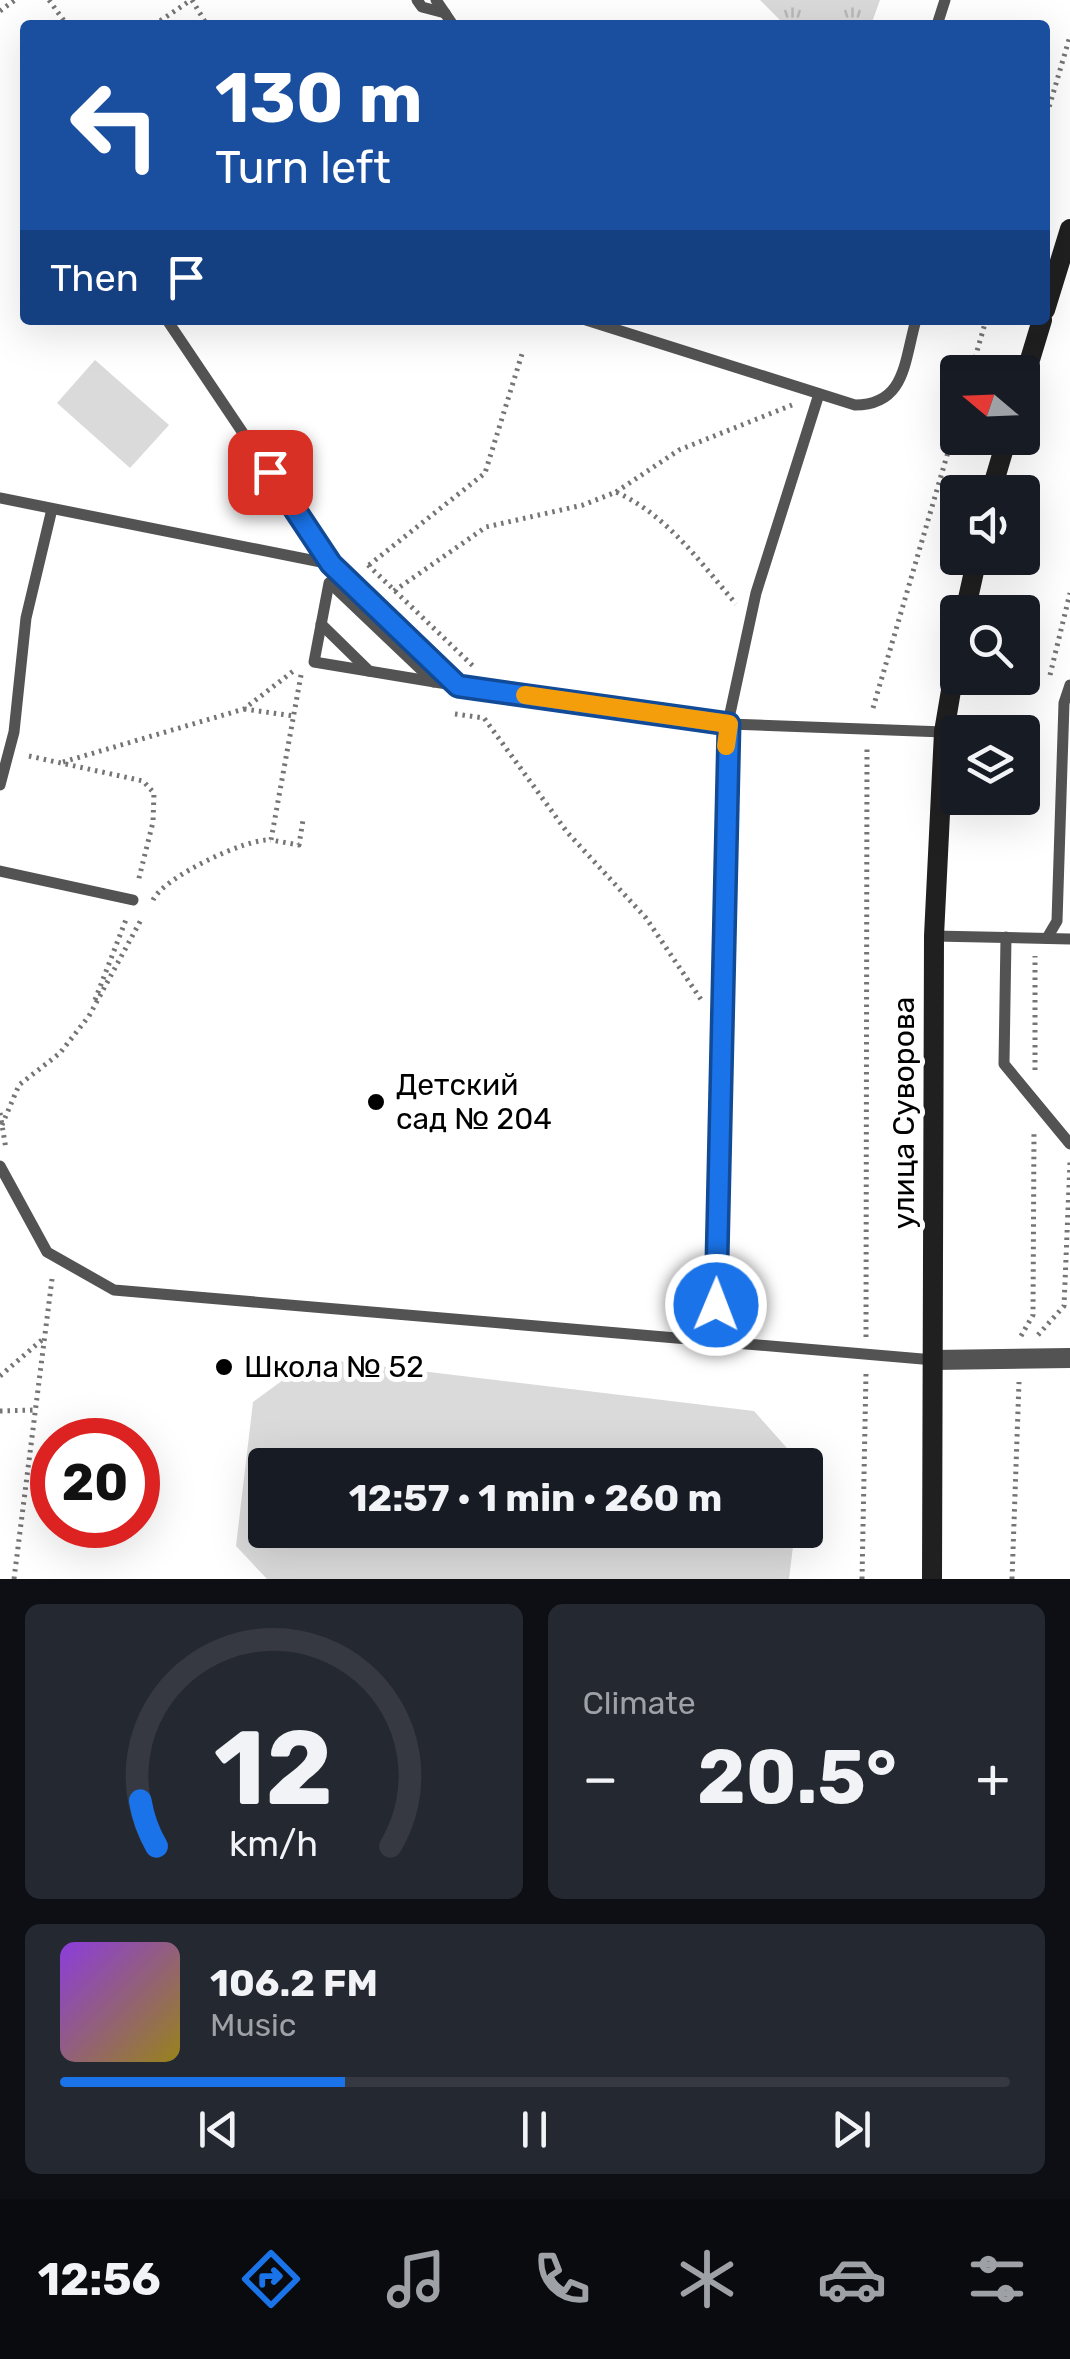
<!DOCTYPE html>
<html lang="en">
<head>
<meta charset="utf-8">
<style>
	:root { --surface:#171b24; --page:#242831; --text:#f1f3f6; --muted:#9ea1a6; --line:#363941; --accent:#1a73e8 }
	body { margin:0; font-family:Rubik,sans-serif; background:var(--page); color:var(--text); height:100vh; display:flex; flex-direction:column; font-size:38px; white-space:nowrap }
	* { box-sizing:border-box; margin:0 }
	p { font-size:32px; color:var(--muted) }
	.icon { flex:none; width:55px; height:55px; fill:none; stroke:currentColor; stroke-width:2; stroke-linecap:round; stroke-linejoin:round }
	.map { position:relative; height:1579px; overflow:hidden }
	.drawer { display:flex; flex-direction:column; gap:25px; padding:25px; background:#0d0f14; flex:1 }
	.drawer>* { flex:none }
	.top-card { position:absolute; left:20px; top:20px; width:1030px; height:305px; border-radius:10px; box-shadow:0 10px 40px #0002; background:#1a4fa0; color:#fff; overflow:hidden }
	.needle { width:65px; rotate:289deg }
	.fabs { position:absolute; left:940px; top:355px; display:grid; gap:20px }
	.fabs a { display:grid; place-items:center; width:100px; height:100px; border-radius:10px; background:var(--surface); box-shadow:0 10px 40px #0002; font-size:50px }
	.speed { position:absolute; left:30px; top:1418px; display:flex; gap:20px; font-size:50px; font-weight:700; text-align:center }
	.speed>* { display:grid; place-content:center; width:130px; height:130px; border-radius:50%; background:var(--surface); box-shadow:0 10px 40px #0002; line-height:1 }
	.speed .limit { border:15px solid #d22; background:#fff; color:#111 }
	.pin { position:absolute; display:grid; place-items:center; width:85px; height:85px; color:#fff; margin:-42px; border-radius:20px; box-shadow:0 5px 15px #0006 }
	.me { position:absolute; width:110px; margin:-55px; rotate:1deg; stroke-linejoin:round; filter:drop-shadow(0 0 8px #0008) }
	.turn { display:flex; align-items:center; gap:35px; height:210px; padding:0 30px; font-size:45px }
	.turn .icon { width:130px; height:130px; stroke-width:2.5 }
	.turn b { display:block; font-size:70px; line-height:85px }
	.then { display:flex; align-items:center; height:95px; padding:0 30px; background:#0003; gap:20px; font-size:38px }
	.big { font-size:75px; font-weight:700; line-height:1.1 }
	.drawer .card { flex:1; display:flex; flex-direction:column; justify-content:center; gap:15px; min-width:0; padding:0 35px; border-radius:15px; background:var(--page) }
	.drawer .dial { align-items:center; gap:0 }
	.dial svg { height:260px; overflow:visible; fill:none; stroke:var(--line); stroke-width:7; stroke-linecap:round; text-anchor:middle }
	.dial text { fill:var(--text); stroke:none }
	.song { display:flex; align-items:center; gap:30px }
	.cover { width:120px; height:120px; border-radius:15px; background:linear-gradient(135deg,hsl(270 70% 55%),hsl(50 70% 35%)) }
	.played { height:10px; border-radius:5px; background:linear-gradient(90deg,var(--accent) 30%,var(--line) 30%) }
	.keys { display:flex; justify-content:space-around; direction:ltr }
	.heat { display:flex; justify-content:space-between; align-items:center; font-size:55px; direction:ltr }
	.drawer .tiles { flex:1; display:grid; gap:25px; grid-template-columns:1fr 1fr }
	.card:last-child { grid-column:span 2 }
	.trip { position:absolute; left:248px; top:1448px; width:575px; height:100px; border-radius:10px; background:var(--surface); box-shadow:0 10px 40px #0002; font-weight:700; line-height:100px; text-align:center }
	.menu { display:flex; height:160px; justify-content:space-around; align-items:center; background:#090b0e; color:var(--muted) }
	.menu .icon { width:70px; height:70px }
	.menu .active { color:var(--accent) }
	.menu b { font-size:45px; color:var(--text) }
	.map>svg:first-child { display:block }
	.grass { fill:#dadada }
	.park { fill:url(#park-tufts) }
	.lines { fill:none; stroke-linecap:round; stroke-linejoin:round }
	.path { stroke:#757575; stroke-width:5; stroke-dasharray:2.5 5; stroke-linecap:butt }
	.service { stroke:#535353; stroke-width:11 }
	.minor { stroke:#535353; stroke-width:20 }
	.secondary { stroke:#202020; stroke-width:20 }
	.route-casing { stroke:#114b97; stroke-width:25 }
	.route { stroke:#1a73e8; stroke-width:18 }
	.slow { stroke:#f59e0b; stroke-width:18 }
	.poi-dot { fill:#000; stroke:#fff; stroke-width:4 }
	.labels { text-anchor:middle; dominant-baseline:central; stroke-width:10; stroke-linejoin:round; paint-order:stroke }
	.poi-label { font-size:30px; fill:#000; stroke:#fff; text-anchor:start }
	.street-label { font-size:30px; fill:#000; stroke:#fff }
</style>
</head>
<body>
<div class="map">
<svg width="1070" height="1579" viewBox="0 0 1070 1579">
	<defs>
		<pattern id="park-tufts" width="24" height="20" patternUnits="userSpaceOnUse" patternTransform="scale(2.5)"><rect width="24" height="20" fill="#dadada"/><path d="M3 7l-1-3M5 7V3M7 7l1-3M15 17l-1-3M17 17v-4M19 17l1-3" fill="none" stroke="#b9b9b9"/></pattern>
	</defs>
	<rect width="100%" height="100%" fill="#fff"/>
	<g class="grass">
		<polygon points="95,360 169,425 130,468 57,403"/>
		<polygon points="313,1358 754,1411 802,1465 265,1465 265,1530 795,1530 789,1579 267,1579 236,1546 253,1402"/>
	</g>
	<polygon class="park" points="760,0 880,0 871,25 785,25"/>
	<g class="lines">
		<g class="path">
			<polyline points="49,0 67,25"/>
			<polyline points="192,0 207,25"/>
			<polyline points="0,11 15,0"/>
			<polyline points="154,25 191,0"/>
			<polyline points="1045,121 1070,36"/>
			<polyline points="971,372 986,320"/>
			<polyline points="616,492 679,450 792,405"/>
			<polyline points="368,565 474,667"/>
			<polyline points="369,565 485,473 522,354"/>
			<path d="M394 591 486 527 583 505 616 492C667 515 700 562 736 604"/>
			<polyline points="301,675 271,840 299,845 303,820"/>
			<polyline points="1050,675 1070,593"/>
			<polyline points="873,708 958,418"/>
			<polyline points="244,709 294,716"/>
			<polyline points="455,714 484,718 567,832 646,918 702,1001"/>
			<polyline points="29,756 143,781 154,793 153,822 138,882"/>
			<polyline points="63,762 244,709 296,669"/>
			<path d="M153 900C164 877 246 838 271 840"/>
			<polyline points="95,1000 127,917"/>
			<polyline points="1035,1070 1035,956"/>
			<polyline points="0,1113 6,1149"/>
			<polyline points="2,1125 19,1085 60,1053 89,1016 142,918"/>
			<polyline points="1038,1335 1064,1306 1070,1162"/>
			<polyline points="1021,1336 1033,1315 1034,1131"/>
			<polyline points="866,1337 867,748"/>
			<polyline points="0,1376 43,1339"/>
			<polyline points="0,1411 35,1410"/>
			<polyline points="14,1579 52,1279"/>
			<polyline points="862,1579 866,1373"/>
			<polyline points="1012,1579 1019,1382"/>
		</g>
		<g class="service">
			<polyline points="417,0 422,7 445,13"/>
			<polyline points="436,0 453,25"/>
			<polyline points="937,25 945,0"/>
			<polyline points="167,320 331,564"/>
			<path d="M586 320 855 405C906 405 904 361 916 320"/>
			<polyline points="0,498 331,564 459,686 729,724 944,732"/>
			<polyline points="341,574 329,583 314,662 459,686"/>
			<polyline points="330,583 434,682"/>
			<polyline points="321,624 369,671"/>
			<polyline points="0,785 14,732 26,618 52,509"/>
			<polyline points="0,871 133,900"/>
			<polyline points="934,936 1070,939"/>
			<polyline points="1006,937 1004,1064 1070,1144"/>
			<polyline points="1047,938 1057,921 1064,703 1070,685"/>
			<polyline points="0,1166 47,1252 114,1290 934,1360"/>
			<polyline points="715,1345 726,732 756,593 819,394"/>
		</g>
		<polyline class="minor" points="934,1360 1070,1358"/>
		<g class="secondary">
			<polyline points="1045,310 1070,229"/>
			<polyline points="1022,386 1042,320"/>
			<polyline points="991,492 1007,438"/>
			<polyline points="965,612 977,558"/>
			<polyline points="932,1579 934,936 944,732 958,649"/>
		</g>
	</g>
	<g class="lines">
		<g class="route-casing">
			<polyline id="route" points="270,472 331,564 458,686 729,724 716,1305"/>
		</g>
		<use href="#route" class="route"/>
		<polyline class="slow" points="525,695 729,724 726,746"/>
	</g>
	<g class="poi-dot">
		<circle cx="376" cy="1102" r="10"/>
		<circle cx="224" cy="1367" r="10"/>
	</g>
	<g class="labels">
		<g class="poi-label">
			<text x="396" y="1085">Детский<tspan x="396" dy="34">сад № 204</tspan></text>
			<text x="244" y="1367">Школа № 52</text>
		</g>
		<g class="street-label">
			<text transform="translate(904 1113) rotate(-90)">улица Суворова</text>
		</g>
	</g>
</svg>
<div class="fabs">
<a><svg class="needle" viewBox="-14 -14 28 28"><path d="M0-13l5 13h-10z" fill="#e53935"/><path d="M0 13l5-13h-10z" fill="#9ea1a6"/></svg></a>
<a><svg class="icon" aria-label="sound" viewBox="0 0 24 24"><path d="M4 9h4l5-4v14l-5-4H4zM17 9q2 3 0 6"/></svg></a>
<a><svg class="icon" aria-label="search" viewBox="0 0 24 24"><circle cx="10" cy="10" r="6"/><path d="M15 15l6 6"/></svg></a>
<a><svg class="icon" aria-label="layers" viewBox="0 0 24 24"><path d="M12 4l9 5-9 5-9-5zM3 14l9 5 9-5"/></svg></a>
</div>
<div class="speed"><div class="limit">20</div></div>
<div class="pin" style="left:270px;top:472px;background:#d93025"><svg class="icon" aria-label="arrive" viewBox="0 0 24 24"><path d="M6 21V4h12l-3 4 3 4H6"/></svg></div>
<svg class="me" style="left:716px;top:1305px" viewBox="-20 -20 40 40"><circle r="17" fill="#1a73e8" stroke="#fff" stroke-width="3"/><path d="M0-11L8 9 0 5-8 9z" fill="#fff"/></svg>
<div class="trip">12:57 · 1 min · 260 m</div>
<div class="top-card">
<div class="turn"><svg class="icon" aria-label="left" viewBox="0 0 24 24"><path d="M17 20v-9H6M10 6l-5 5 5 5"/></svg><div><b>130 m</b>Turn left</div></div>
<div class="then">Then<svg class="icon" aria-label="arrive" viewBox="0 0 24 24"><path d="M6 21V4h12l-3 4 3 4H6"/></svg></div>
</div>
</div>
<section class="drawer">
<div class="tiles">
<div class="card dial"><svg viewBox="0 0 100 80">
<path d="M14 69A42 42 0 1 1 86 69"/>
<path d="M14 69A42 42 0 0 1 9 55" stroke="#1a73e8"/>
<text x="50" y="56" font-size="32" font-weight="700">12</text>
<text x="50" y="72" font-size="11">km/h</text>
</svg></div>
<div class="card"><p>Climate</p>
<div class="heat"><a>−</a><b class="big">20.5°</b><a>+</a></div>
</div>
<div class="card">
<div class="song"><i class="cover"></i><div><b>106.2 FM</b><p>Music</p></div></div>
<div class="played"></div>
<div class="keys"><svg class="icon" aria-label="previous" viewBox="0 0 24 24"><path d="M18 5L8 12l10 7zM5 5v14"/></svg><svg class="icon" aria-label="pause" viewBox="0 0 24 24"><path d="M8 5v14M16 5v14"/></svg><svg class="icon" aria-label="next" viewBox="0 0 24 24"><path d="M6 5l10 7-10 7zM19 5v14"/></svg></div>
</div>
</div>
</section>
<nav class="menu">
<b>12:56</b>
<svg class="icon active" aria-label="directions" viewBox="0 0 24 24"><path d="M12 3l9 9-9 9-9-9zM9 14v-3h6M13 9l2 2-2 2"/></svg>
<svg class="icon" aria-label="music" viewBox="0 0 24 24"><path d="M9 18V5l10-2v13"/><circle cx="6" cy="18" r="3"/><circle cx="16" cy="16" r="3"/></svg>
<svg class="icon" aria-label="phone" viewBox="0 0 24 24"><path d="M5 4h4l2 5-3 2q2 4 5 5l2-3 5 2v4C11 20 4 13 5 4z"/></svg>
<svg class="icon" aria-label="climate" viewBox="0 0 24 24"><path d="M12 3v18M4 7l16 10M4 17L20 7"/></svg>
<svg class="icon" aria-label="car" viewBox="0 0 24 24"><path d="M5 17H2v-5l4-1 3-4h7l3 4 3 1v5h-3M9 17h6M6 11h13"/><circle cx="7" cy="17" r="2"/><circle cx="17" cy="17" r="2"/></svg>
<svg class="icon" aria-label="filters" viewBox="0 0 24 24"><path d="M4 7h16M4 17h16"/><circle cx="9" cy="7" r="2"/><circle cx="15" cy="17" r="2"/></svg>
</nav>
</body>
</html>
